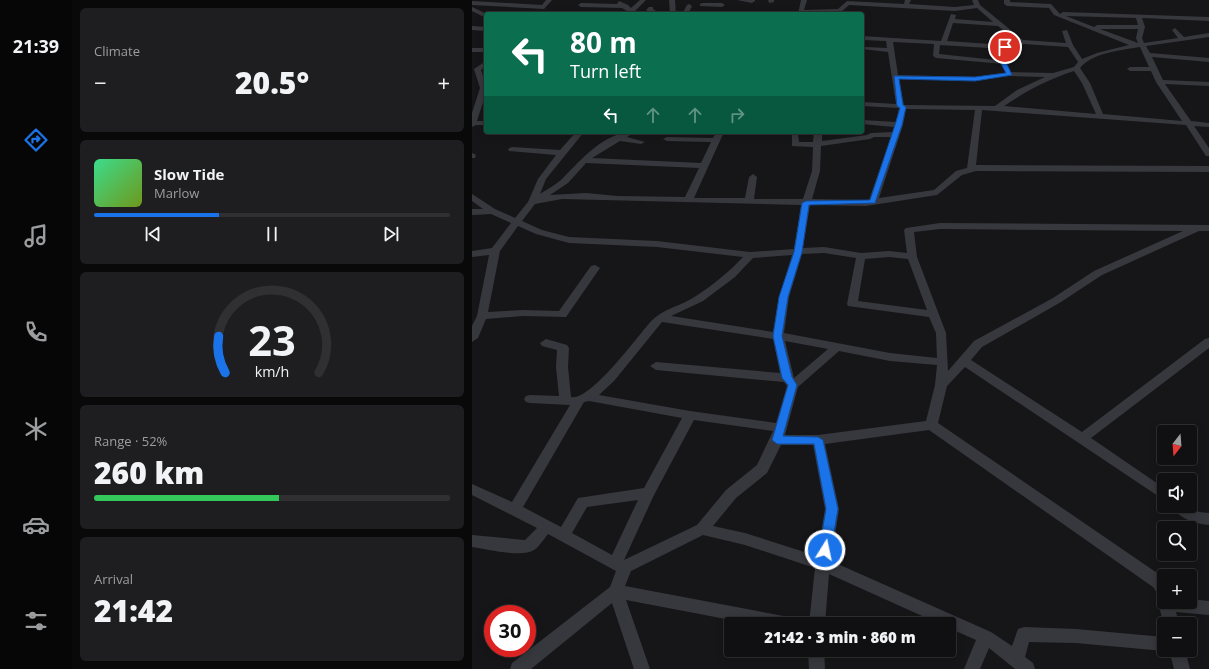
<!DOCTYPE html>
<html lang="en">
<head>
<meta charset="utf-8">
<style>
	:root { --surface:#101012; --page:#1e1e20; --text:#f1f3f6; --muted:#9c9d9f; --line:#303032; --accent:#1a73e8 }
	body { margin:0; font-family:"Open Sans",sans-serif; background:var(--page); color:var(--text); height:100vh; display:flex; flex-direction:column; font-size:15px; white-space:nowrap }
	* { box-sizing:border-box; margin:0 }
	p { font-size:13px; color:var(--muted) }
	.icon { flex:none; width:22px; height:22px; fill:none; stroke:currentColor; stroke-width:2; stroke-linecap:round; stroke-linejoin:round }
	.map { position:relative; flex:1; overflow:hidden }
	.sheet { display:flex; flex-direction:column; gap:8px; padding:8px; background:#09090a; width:400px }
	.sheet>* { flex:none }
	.banner { position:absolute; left:12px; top:12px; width:380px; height:122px; border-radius:4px; box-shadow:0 2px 10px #0003,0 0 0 1px var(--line); background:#0b6e4f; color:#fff; overflow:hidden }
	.needle { width:26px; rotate:197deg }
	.buttons { position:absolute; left:685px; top:425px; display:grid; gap:8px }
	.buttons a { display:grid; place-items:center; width:40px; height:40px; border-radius:4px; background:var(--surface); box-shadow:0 2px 10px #0003,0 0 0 1px var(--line); font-size:20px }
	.speed { position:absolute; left:12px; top:605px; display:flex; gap:8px; font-size:20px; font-weight:700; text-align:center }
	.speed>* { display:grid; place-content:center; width:52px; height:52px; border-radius:50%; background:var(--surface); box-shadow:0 2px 10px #0003,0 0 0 1px var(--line); line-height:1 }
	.speed .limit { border:6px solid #d22; background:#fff; color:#111 }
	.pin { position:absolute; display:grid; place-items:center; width:34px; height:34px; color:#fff; margin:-17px; border:2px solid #fff; border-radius:50%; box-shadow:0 1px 4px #0007 }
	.me { position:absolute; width:44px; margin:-22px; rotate:10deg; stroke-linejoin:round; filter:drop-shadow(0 0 3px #0008) }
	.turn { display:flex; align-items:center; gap:14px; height:84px; padding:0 20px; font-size:18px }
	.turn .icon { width:52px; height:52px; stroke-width:2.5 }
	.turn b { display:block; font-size:28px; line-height:34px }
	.lanes { display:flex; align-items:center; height:38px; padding:0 20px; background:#0003; justify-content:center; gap:20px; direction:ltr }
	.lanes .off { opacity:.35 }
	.big { font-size:30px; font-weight:800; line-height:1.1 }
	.sheet .card { flex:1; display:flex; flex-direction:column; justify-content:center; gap:6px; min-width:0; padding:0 14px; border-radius:6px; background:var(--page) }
	.sheet .dial { align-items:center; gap:0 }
	.dial svg { height:104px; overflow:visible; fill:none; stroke:var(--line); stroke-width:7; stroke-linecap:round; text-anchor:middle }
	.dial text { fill:var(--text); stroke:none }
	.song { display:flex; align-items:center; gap:12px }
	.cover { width:48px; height:48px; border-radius:6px; background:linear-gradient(135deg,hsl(150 70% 55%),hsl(80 70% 35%)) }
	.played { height:4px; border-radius:2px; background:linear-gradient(90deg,var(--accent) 35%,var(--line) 35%) }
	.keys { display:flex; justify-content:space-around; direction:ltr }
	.heat { display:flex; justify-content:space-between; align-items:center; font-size:22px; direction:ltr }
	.charge { height:6px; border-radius:3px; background:linear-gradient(90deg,#34c759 52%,var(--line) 0) }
	.trip { position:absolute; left:252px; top:617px; width:232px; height:40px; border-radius:4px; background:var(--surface); box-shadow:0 2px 10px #0003,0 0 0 1px var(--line); font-weight:800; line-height:40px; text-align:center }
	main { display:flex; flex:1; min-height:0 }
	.menu { display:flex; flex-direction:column; width:72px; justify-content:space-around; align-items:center; background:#060607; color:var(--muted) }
	.menu .icon { width:28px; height:28px }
	.menu .selected { color:var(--accent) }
	.menu b { font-size:18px; color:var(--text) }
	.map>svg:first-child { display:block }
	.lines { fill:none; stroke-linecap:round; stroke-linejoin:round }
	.street { fill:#37383d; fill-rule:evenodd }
	.route { fill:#1a73e8; stroke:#114b97 }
</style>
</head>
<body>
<main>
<nav class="menu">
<b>21:39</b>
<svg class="icon selected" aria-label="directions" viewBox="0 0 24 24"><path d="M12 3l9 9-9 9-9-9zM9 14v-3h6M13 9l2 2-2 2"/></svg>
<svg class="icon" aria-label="music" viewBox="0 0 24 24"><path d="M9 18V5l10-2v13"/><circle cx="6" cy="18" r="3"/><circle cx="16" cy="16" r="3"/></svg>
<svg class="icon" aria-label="phone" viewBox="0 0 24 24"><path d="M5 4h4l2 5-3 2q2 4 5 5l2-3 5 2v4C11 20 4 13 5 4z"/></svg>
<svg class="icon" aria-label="climate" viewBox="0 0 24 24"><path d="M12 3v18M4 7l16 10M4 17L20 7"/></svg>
<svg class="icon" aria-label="car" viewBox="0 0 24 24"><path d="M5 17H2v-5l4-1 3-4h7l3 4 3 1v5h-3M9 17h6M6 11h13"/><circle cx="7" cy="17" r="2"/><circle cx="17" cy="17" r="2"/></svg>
<svg class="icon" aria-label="filters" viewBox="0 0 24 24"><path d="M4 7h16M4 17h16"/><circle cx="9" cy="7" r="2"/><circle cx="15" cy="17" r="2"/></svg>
</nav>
<section class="sheet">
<div class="card"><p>Climate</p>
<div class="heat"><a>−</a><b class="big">20.5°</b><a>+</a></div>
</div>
<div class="card">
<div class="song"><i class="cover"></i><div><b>Slow Tide</b><p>Marlow</p></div></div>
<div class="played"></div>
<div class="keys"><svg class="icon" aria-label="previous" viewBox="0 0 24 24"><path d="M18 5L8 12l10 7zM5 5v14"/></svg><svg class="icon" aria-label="pause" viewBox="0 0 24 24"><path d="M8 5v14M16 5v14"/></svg><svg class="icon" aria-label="next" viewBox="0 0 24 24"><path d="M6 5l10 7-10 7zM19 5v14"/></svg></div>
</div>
<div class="card dial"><svg viewBox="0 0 100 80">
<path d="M14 69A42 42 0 1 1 86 69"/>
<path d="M14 69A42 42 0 0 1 9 41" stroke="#1a73e8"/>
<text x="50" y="56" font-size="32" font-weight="700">23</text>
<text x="50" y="72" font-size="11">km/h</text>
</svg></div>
<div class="card"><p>Range · 52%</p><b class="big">260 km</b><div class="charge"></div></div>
<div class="card"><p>Arrival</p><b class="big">21:42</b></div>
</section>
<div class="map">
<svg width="737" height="669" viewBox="0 0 737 669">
	<rect width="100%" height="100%" fill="#161618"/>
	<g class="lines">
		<g class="street">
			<polygon points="74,0 80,0 72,9 0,5 0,1 70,5"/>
			<polygon points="168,0 174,0 163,11 166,14 153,14 155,11 150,8 109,7 106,5 109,3 145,4 147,1 156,5 159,8"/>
			<polygon points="197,0 203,0 204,14 198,14"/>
			<polygon points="265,0 283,0 283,1 280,3"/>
			<polygon points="296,0 302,0 302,2 297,3"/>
			<path d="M329 0H335L332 10 366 9 375 1 432 4 433 0H439L437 4 483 7 502 5 500 0H506L508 5 551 40 594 43 590 31 595 30 601 45 610 59 625 53 657 45 582 15 577 8 535 6 532 4V0H538V2L579 4 588 14 591 12 737 17V21L670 18 673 27 670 38 672 43 706 38 700 30 703 28 712 37 737 33V37L674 46 678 53 737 58V62L680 57 691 80 737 82V86L693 84 719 121 737 123V127L722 126 737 148V156H734L714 125 510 110 504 165 737 166V172L504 171 490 175 465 195 394 206 338 205 331 248 352 247 389 253 417 251 435 253 432 230 434 228 468 223 737 225V231H727L630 275 589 302 510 347 499 360 610 432 733 339 737 338V348L619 438 692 488V500L493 367 475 386 466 423 691 577 692 602H718V599L737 601V615L704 612 707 624H692V626L686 602 690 597 687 596 681 587 457 430 353 444 367 509 359 561 519 632 540 646 546 629 552 627 604 629 692 637V650H696L692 651 604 643 557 642 553 657 561 663 563 669H543L517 648 508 669H492L504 640 477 628V624H468L357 574 353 624H337L343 568 273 545 231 535 159 571 153 586 317 617 322 619 325 624H280L154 600 178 669H162L140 603 59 669H38L40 663 138 587 144 571 76 534C72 539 67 547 62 550 50 558 14 549 0 547V535L53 540 65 528 0 495V484L40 502 98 405 58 403 54 402 52 399 54 396 58 395 87 396 84 367 85 350 70 346 68 343 74 339 95 345 97 348 96 367 99 397C117 402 163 340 175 326 189 308 206 308 224 296 241 285 257 272 271 257L185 247 97 243 64 234 46 226 28 251 16 312 51 310 87 311 119 266 123 265 128 268 94 317 51 316 14 319 6 338 0 342V326L5 316 17 255 0 257V251L20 248 39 223 19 214 0 215V209H11L0 201V194L23 209 43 218 56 202 66 179 84 155 37 151 36 149 40 147 88 150 104 132H112L74 179 68 194C76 189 85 184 91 178 110 159 132 132 162 132L155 137 173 142 169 144 148 141 120 158 229 163 239 142 195 141 191 139 195 137 241 138 244 132H252L222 198H273L277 177 281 174 285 177 282 199H331L340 171 341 147 320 146V135H326L327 142H341L342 132H350V141L395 135 399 133 421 132 422 127 390 124V120L424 122 427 108 390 106V102L424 104 416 52 390 49 393 47 415 48 414 41 390 40V36L469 41 479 14 484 15 483 19 521 22 505 8 483 11 377 5 368 13 326 14ZM594 16 664 18 666 25H625L622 27ZM481 23 526 26 545 42 538 45H533L475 41ZM628 29H666L664 38 666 43ZM421 42 462 44 461 56 464 58 531 64 533 63V61L467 54 468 45 533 49H540L552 44 596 47 606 62 602 67 581 73 537 72 503 77 426 75ZM668 47 677 67H658L655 69 658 71H679L684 82 710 121 631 114 618 83 608 68C620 53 649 50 668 47ZM602 71 610 83 624 114 532 106C554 91 577 79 602 71ZM537 76 573 77 545 90 523 106 432 105 427 79 503 81ZM434 109 503 110 495 168 484 171 462 190 407 198 431 125ZM402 137H419L397 200 340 199 348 171 349 146 398 139ZM114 163 227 168 213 197 145 196 114 193 78 195 96 183ZM90 199 329 205 322 249 278 252 185 241 97 237 70 230 50 221 63 204ZM468 229 711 231 622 271 581 298 502 341 476 371 474 333 445 257 442 232ZM352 253 384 258 375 304 376 306 457 317 464 333 465 358 418 353 312 333 317 297 330 254ZM320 255 307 297 301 332 199 316 231 301 263 277 281 258ZM417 257 436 259 455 310 386 301 393 259ZM190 322 301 339 308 373 184 362 178 366 184 370 312 382 315 386 304 423 218 411 127 395 142 381ZM313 341 356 349 322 378ZM367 351 418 361 465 365 463 385 454 421 346 435H313L326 387ZM117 401 210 418 172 488 106 498 89 527 51 507 112 402ZM222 420 301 431 285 465 254 490 225 525 152 560 182 495ZM309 445H341L353 509 345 556 273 533 241 526 264 498 295 473ZM166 500 140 555 100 533 115 507Z"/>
			<polygon points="230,3 250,3 253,5 250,7 228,6 228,4"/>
			<polygon points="217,4 220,6 216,14 210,14 215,5"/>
			<polygon points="0,7 15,14 14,18 0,11"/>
			<polygon points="177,7 181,7 181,9 184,11 181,14 175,14 177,12 174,10"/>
			<polygon points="128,12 134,13 135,14 125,14"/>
			<polygon points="0,26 14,27 14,31 0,30"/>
			<rect x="0" y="48" width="14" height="4"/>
			<path d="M14 61V66L9 70C17 92 12 99 5 121H14V125H4L0 127V113L8 88 2 69Z"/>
			<polygon points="0,153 4,155 3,158 0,158"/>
			<path d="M700 506H717L727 512 737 513V525C724 524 707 519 700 506Z"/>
			<polygon points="336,650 352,650 353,669 337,669"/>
			<polygon points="697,650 713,650 718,669 702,669"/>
		</g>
	</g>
	<polygon class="route" points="531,46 536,47 534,62 540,75 503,81 427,79 431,105 434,107 430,125 403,203 337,205 330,252 316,297 310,336 320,377 325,385 311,436 346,437 351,440 366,509 359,550 357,554 353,555 349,554 347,550 354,509 342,444 305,444 300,440 316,385 310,378 301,336 307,297 322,252 330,203 334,201 398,200 423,125 428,108 425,106 422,76 503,77 534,73 528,62"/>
</svg>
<div class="buttons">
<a><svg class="needle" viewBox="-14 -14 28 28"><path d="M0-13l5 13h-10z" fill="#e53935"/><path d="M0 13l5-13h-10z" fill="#9c9d9f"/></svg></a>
<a><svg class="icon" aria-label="sound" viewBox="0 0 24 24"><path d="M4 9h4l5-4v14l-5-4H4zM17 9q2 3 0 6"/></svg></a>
<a><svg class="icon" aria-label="search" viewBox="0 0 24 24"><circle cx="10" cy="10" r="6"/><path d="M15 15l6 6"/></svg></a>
<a>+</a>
<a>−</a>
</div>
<div class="speed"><div class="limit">30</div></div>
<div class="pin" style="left:533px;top:47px;background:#d93025"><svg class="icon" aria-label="arrive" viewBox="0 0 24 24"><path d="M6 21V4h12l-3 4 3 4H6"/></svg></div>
<svg class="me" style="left:353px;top:550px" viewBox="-20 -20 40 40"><circle r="17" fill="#1a73e8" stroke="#fff" stroke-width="3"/><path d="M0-11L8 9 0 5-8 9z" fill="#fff"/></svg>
<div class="trip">21:42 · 3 min · 860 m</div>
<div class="banner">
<div class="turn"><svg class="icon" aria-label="left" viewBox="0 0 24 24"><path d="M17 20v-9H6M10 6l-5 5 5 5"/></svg><div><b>80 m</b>Turn left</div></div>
<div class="lanes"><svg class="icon" aria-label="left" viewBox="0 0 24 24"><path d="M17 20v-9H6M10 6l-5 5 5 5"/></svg><svg class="icon off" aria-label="ahead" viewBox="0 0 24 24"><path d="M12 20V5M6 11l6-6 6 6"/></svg><svg class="icon off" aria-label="ahead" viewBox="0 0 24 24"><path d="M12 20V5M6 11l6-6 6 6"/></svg><svg class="icon off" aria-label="right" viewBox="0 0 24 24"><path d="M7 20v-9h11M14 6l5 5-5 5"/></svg></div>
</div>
</div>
</main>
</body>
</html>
